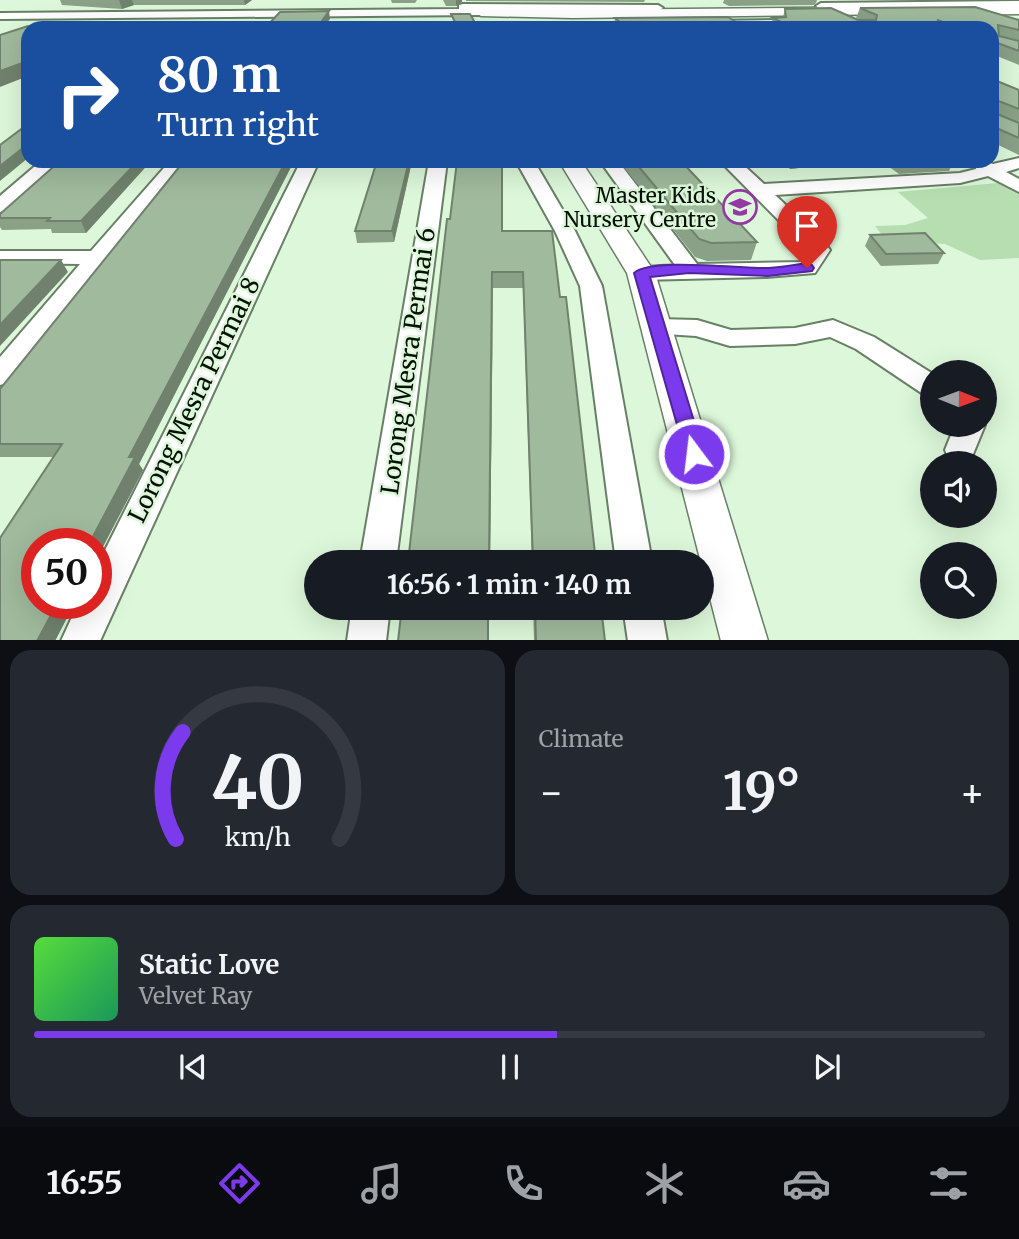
<!DOCTYPE html>
<html lang="en">
<head>
<meta charset="utf-8">
<style>
	:root { --surface:#171b24; --page:#242831; --text:#f1f3f6; --muted:#9ea1a6; --line:#363941; --accent:#7c3aed }
	body { margin:0; font-family:Merriweather,serif; background:var(--page); color:var(--text); height:100vh; display:flex; flex-direction:column; font-size:26px; white-space:nowrap }
	* { box-sizing:border-box; margin:0 }
	p { font-size:23px; color:var(--muted) }
	.icon { flex:none; width:38px; height:38px; fill:none; stroke:currentColor; stroke-width:2; stroke-linecap:round; stroke-linejoin:round }
	.map { position:relative; height:640px; overflow:hidden }
	.drawer { display:flex; flex-direction:column; gap:10px; padding:10px; background:#0d0f14; flex:1 }
	.drawer>* { flex:none }
	.banner { position:absolute; left:21px; top:21px; width:978px; height:147px; border-radius:21px; box-shadow:0 7px 28px #0002; background:#1a4fa0; color:#fff; overflow:hidden }
	.needle { width:46px; rotate:91deg }
	.tools { position:absolute; left:920px; top:360px; display:grid; gap:14px }
	.tools a { display:grid; place-items:center; width:77px; height:77px; border-radius:50%; background:var(--surface); box-shadow:0 7px 28px #0002; font-size:35px }
	.speed { position:absolute; left:21px; top:528px; display:flex; gap:14px; font-size:35px; font-weight:700; text-align:center }
	.speed>* { display:grid; place-content:center; width:91px; height:91px; border-radius:50%; background:var(--surface); box-shadow:0 7px 28px #0002; line-height:1 }
	.speed .limit { border:10px solid #d22; background:#fff; color:#111 }
	.pin { position:absolute; display:grid; place-items:center; width:60px; height:60px; color:#fff; margin:-72px -30px; border-radius:50% 50% 50% 0; rotate:-45deg; box-shadow:0 0 7px #0007 }
	.pin .icon { rotate:45deg }
	.me { position:absolute; width:77px; margin:-38px; rotate:345deg; stroke-linejoin:round; filter:drop-shadow(0 0 5px #0008) }
	.turn { display:flex; align-items:center; gap:24px; height:147px; padding:0 21px; font-size:32px }
	.turn .icon { width:91px; height:91px; stroke-width:2.5 }
	.turn b { display:block; font-size:49px; line-height:60px }
	.big { font-size:52px; font-weight:700; line-height:1.1 }
	.drawer .widget { flex:1; display:flex; flex-direction:column; justify-content:center; gap:10px; min-width:0; padding:0 24px; border-radius:21px; background:var(--page) }
	.drawer .dial { align-items:center; gap:0 }
	.dial svg { height:182px; overflow:visible; fill:none; stroke:var(--line); stroke-width:7; stroke-linecap:round; text-anchor:middle }
	.dial text { fill:var(--text); stroke:none }
	.song { display:flex; align-items:center; gap:21px }
	.cover { width:84px; height:84px; border-radius:10px; background:linear-gradient(135deg,hsl(110 70% 55%),hsl(150 70% 35%)) }
	.played { height:7px; border-radius:4px; background:linear-gradient(90deg,var(--accent) 55%,var(--line) 55%) }
	.keys { display:flex; justify-content:space-around; direction:ltr }
	.heat { display:flex; justify-content:space-between; align-items:center; font-size:38px; direction:ltr }
	.drawer .tiles { flex:1; display:grid; gap:10px; grid-template-columns:1fr 1fr }
	.widget:last-child { grid-column:span 2 }
	.trip { position:absolute; left:304px; top:550px; width:410px; height:70px; border-radius:35px; background:var(--surface); box-shadow:0 7px 28px #0002; font-weight:700; line-height:70px; text-align:center }
	.tabs { display:flex; height:112px; justify-content:space-around; align-items:center; background:#090b0e; color:var(--muted) }
	.tabs .icon { width:49px; height:49px }
	.tabs .active { color:var(--accent) }
	.tabs b { font-size:32px; color:var(--text) }
	.map>svg:first-child { display:block }
	.green { fill:#b6deb1 }
	.lines { fill:none; stroke-linecap:round; stroke-linejoin:round }
	.minor-casing { stroke:#688065; stroke-width:4 }
	.major-casing { stroke:#688065; stroke-width:3 }
	.minor { fill:#fff; fill-rule:evenodd }
	.major { fill:#fff; fill-rule:evenodd }
	.wall { fill:#8aa087 }
	.shaded-wall { fill:#70826e }
	.building { fill:#a0ba9d; stroke:#70826e; stroke-width:2 }
	.route { fill:#7c3aed; stroke:#51269a; stroke-width:2 }
	.labels { text-anchor:middle; dominant-baseline:central; stroke-width:5; stroke-linejoin:round; paint-order:stroke }
	.far-poi-label { font-size:21px; fill:#071006; stroke:#dcf7d9; text-anchor:end }
	.street-label { font-size:24px; fill:#071006; stroke:#dcf7d9 }
</style>
</head>
<body>
<div class="map">
<svg width="1019" height="641" viewBox="0 0 1019 641">
	<rect width="100%" height="100%" fill="#dcf7d9"/>
	<polygon class="green" points="998,183 1019,195 1019,258 980,260 945,244 915,242 889,244 875,226 905,225 928,218 898,192"/>
	<g class="lines">
		<g class="minor-casing">
			<g id="minor">
				<polygon points="1019,1 1019,7 821,9 816,6 821,3"/>
				<polygon points="463,4 658,5 663,8 658,11 485,10 485,14 481,15 0,19 0,13 459,9 459,5"/>
				<polygon points="777,20 781,21 781,25 707,27 701,24 707,21"/>
				<polygon points="1019,158 1019,168 1006,172 1019,179 1019,192 988,176 960,183 775,195 821,238 830,250 815,273 766,277 641,280 633,278 630,273 633,268 675,265 600,161 618,161 697,264 800,262 808,250 720,161 739,161 764,184 960,173 976,169 977,162 984,161 993,164"/>
				<polygon points="41,161 60,161 7,210 0,212 0,196"/>
				<polygon points="170,161 188,161 10,382 0,385 0,357 80,264 0,263 0,251 91,251"/>
				<polygon points="301,161 319,161 100,641 61,641 78,604 96,604 96,568"/>
				<polygon points="429,161 447,161 396,562 360,562"/>
				<polygon points="516,161 534,161 575,231 602,286 652,562 616,562 580,286 555,231"/>
				<polygon points="658,319 697,320 731,330 795,328 833,320 874,337 933,374 933,397 923,394 856,349 830,337 795,344 730,346 696,336 649,333 646,327 649,321"/>
				<polygon points="955,425 985,425 971,459 960,462 949,459 945,450"/>
				<polygon points="352,607 390,607 386,641 347,641"/>
				<polygon points="623,607 661,607 667,641 628,641"/>
			</g>
		</g>
		<g class="major-casing">
			<g id="major">
				<polygon points="1019,6 1019,14 946,15 940,11 946,7"/>
				<polygon points="900,7 905,8 905,14 572,18 481,16 475,12 481,8 572,10"/>
				<polygon points="559,161 581,161 655,273 768,641 721,641 627,273"/>
			</g>
		</g>
		<use href="#minor" class="minor"/>
		<use href="#major" class="major"/>
	</g>
	<g class="wall">
		<polygon points="60,0 252,0 245,5 134,5 122,9 62,5"/>
		<polygon points="391,0 417,0 415,3 392,3"/>
		<polygon points="443,0 462,0 462,2 456,6 446,6"/>
		<polygon points="466,0 645,0 644,2 466,1"/>
		<polygon points="724,0 817,0 816,3 814,5 729,6 723,3"/>
		<polygon points="860,8 1019,20 1019,65 992,54 992,28 770,28 773,18 783,17 785,9 861,20 856,18"/>
		<polygon points="615,18 745,28 614,28"/>
		<polygon points="992,71 993,79 1019,90 1019,155 992,142"/>
		<polygon points="60,161 151,161 86,233 52,233 51,229 2,230 0,227 0,214"/>
		<polygon points="184,161 289,161 291,167 139,464 143,470 96,560 96,544 74,604 55,641 0,641 54,457 0,457 0,389"/>
		<polygon points="412,161 394,242 357,243 355,231"/>
		<polygon points="619,161 681,161 757,242 751,260 707,261 695,257"/>
		<polygon points="780,161 835,161 834,164 790,169"/>
		<polygon points="881,161 954,161 949,171 899,174"/>
		<polygon points="502,231 560,297 596,562 532,562 523,288 493,288 490,562 408,562"/>
		<polygon points="870,235 944,253 938,264 881,266 865,246"/>
		<polygon points="533,607 601,607 605,641 534,641"/>
	</g>
	<g class="shaded-wall">
		<polygon points="119,0 132,0 134,5 122,9"/>
		<polygon points="244,0 252,0 245,5"/>
		<polygon points="456,0 462,0 462,2 456,6"/>
		<polygon points="329,11 330,19 323,28 317,28"/>
		<polygon points="28,61 28,76 0,87 0,71"/>
		<polygon points="28,144 28,158 0,181 0,166"/>
		<polygon points="138,161 151,161 86,233 81,221"/>
		<polygon points="286,161 289,161 291,167 139,464 143,470 96,560 96,544 89,544 129,457"/>
		<polygon points="409,161 412,161 394,242 392,231"/>
		<polygon points="792,161 835,161 834,164 790,169"/>
		<polygon points="61,260 68,272 0,346 0,325"/>
		<polygon points="493,288 490,562 489,562"/>
		<polygon points="57,604 74,604 55,641 37,641"/>
	</g>
	<g class="building">
		<polygon points="975,7 1019,20 1019,30 998,25 999,36 1019,41 1019,51 992,41 992,28 958,28 938,20 935,28 793,28 773,18 786,17 785,9 831,8 858,20 876,20 877,15 860,8"/>
		<polygon points="329,11 317,28 265,28 280,12"/>
		<polygon points="451,14 470,14 478,28 458,28"/>
		<polygon points="728,17 745,28 631,28 629,24 622,24 615,18"/>
		<polygon points="28,26 48,28 28,28 28,61 0,71 0,35"/>
		<polygon points="992,79 1019,90 1019,109 996,100 997,114 1019,123 1019,138 992,126"/>
		<polygon points="28,124 28,144 0,166 0,145"/>
		<polygon points="60,161 138,161 81,221 47,221 50,218 0,218 0,214"/>
		<polygon points="184,161 286,161 129,457 135,457 89,544 37,544 37,604 57,604 37,641 0,641 0,538 62,444 0,444 0,389"/>
		<polygon points="377,161 409,161 392,231 355,231"/>
		<polygon points="457,161 502,161 502,231 552,231 560,297 566,297 596,562 533,562 523,272 492,272 489,562 408,562 447,219 450,219"/>
		<polygon points="634,161 681,161 757,242 711,243 699,239"/>
		<polygon points="925,233 944,253 886,254 870,235"/>
		<polygon points="0,260 61,260 0,325"/>
		<polygon points="402,607 488,607 488,641 398,641"/>
		<polygon points="535,607 601,607 605,641 536,641"/>
	</g>
	<path class="route" d="M807 263 812 265 814 268 812 271 768 276 689 273 650 277 704 454 701 460 694 462 687 460 634 273C651 257 743 269 769 268 782 267 795 265 807 263Z"/>
	<defs>
		<g id="school-ring" transform="scale(1.75)"><circle r="9.5" fill="#dcf7d9" stroke="#9439a3" stroke-width="1.5"/><path d="M0-5L7-2L0 1L-7-2ZM-4 1L0 2.5L4 1V4Q0 6-4 4Z" fill="#9439a3"/></g>
	</defs>
	<g fill-rule="evenodd">
		<use href="#school-ring" x="740" y="207"/>
	</g>
	<g class="labels">
		<g class="far-poi-label">
			<text x="716" y="195">Master Kids<tspan x="716" dy="24">Nursery Centre</tspan></text>
		</g>
		<g class="street-label">
			<text transform="translate(408 361) rotate(-82)">Lorong Mesra Permai 6</text>
			<text transform="translate(194 400) rotate(-64)">Lorong Mesra Permai 8</text>
		</g>
	</g>
</svg>
<div class="tools">
<a><svg class="needle" viewBox="-14 -14 28 28"><path d="M0-13l5 13h-10z" fill="#e53935"/><path d="M0 13l5-13h-10z" fill="#9ea1a6"/></svg></a>
<a><svg class="icon" aria-label="sound" viewBox="0 0 24 24"><path d="M4 9h4l5-4v14l-5-4H4zM17 9q2 3 0 6"/></svg></a>
<a><svg class="icon" aria-label="search" viewBox="0 0 24 24"><circle cx="10" cy="10" r="6"/><path d="M15 15l6 6"/></svg></a>
</div>
<div class="speed"><div class="limit">50</div></div>
<div class="pin" style="left:807px;top:268px;background:#d93025"><svg class="icon" aria-label="arrive" viewBox="0 0 24 24"><path d="M6 21V4h12l-3 4 3 4H6"/></svg></div>
<svg class="me" style="left:694px;top:454px" viewBox="-20 -20 40 40"><circle r="17" fill="#7c3aed" stroke="#fff" stroke-width="3"/><path d="M0-11L8 9 0 5-8 9z" fill="#fff"/></svg>
<div class="trip">16:56 · 1 min · 140 m</div>
<div class="banner">
<div class="turn"><svg class="icon" aria-label="right" viewBox="0 0 24 24"><path d="M7 20v-9h11M14 6l5 5-5 5"/></svg><div><b>80 m</b>Turn right</div></div>
</div>
</div>
<section class="drawer">
<div class="tiles">
<div class="widget dial"><svg viewBox="0 0 100 80">
<path d="M14 69A42 42 0 1 1 86 69"/>
<path d="M14 69A42 42 0 0 1 17 22" stroke="#7c3aed"/>
<text x="50" y="56" font-size="32" font-weight="700">40</text>
<text x="50" y="72" font-size="11">km/h</text>
</svg></div>
<div class="widget"><p>Climate</p>
<div class="heat"><a>−</a><b class="big">19°</b><a>+</a></div>
</div>
<div class="widget">
<div class="song"><i class="cover"></i><div><b>Static Love</b><p>Velvet Ray</p></div></div>
<div class="played"></div>
<div class="keys"><svg class="icon" aria-label="previous" viewBox="0 0 24 24"><path d="M18 5L8 12l10 7zM5 5v14"/></svg><svg class="icon" aria-label="pause" viewBox="0 0 24 24"><path d="M8 5v14M16 5v14"/></svg><svg class="icon" aria-label="next" viewBox="0 0 24 24"><path d="M6 5l10 7-10 7zM19 5v14"/></svg></div>
</div>
</div>
</section>
<nav class="tabs">
<b>16:55</b>
<svg class="icon active" aria-label="directions" viewBox="0 0 24 24"><path d="M12 3l9 9-9 9-9-9zM9 14v-3h6M13 9l2 2-2 2"/></svg>
<svg class="icon" aria-label="music" viewBox="0 0 24 24"><path d="M9 18V5l10-2v13"/><circle cx="6" cy="18" r="3"/><circle cx="16" cy="16" r="3"/></svg>
<svg class="icon" aria-label="phone" viewBox="0 0 24 24"><path d="M5 4h4l2 5-3 2q2 4 5 5l2-3 5 2v4C11 20 4 13 5 4z"/></svg>
<svg class="icon" aria-label="climate" viewBox="0 0 24 24"><path d="M12 3v18M4 7l16 10M4 17L20 7"/></svg>
<svg class="icon" aria-label="car" viewBox="0 0 24 24"><path d="M5 17H2v-5l4-1 3-4h7l3 4 3 1v5h-3M9 17h6M6 11h13"/><circle cx="7" cy="17" r="2"/><circle cx="17" cy="17" r="2"/></svg>
<svg class="icon" aria-label="filters" viewBox="0 0 24 24"><path d="M4 7h16M4 17h16"/><circle cx="9" cy="7" r="2"/><circle cx="15" cy="17" r="2"/></svg>
</nav>
</body>
</html>
